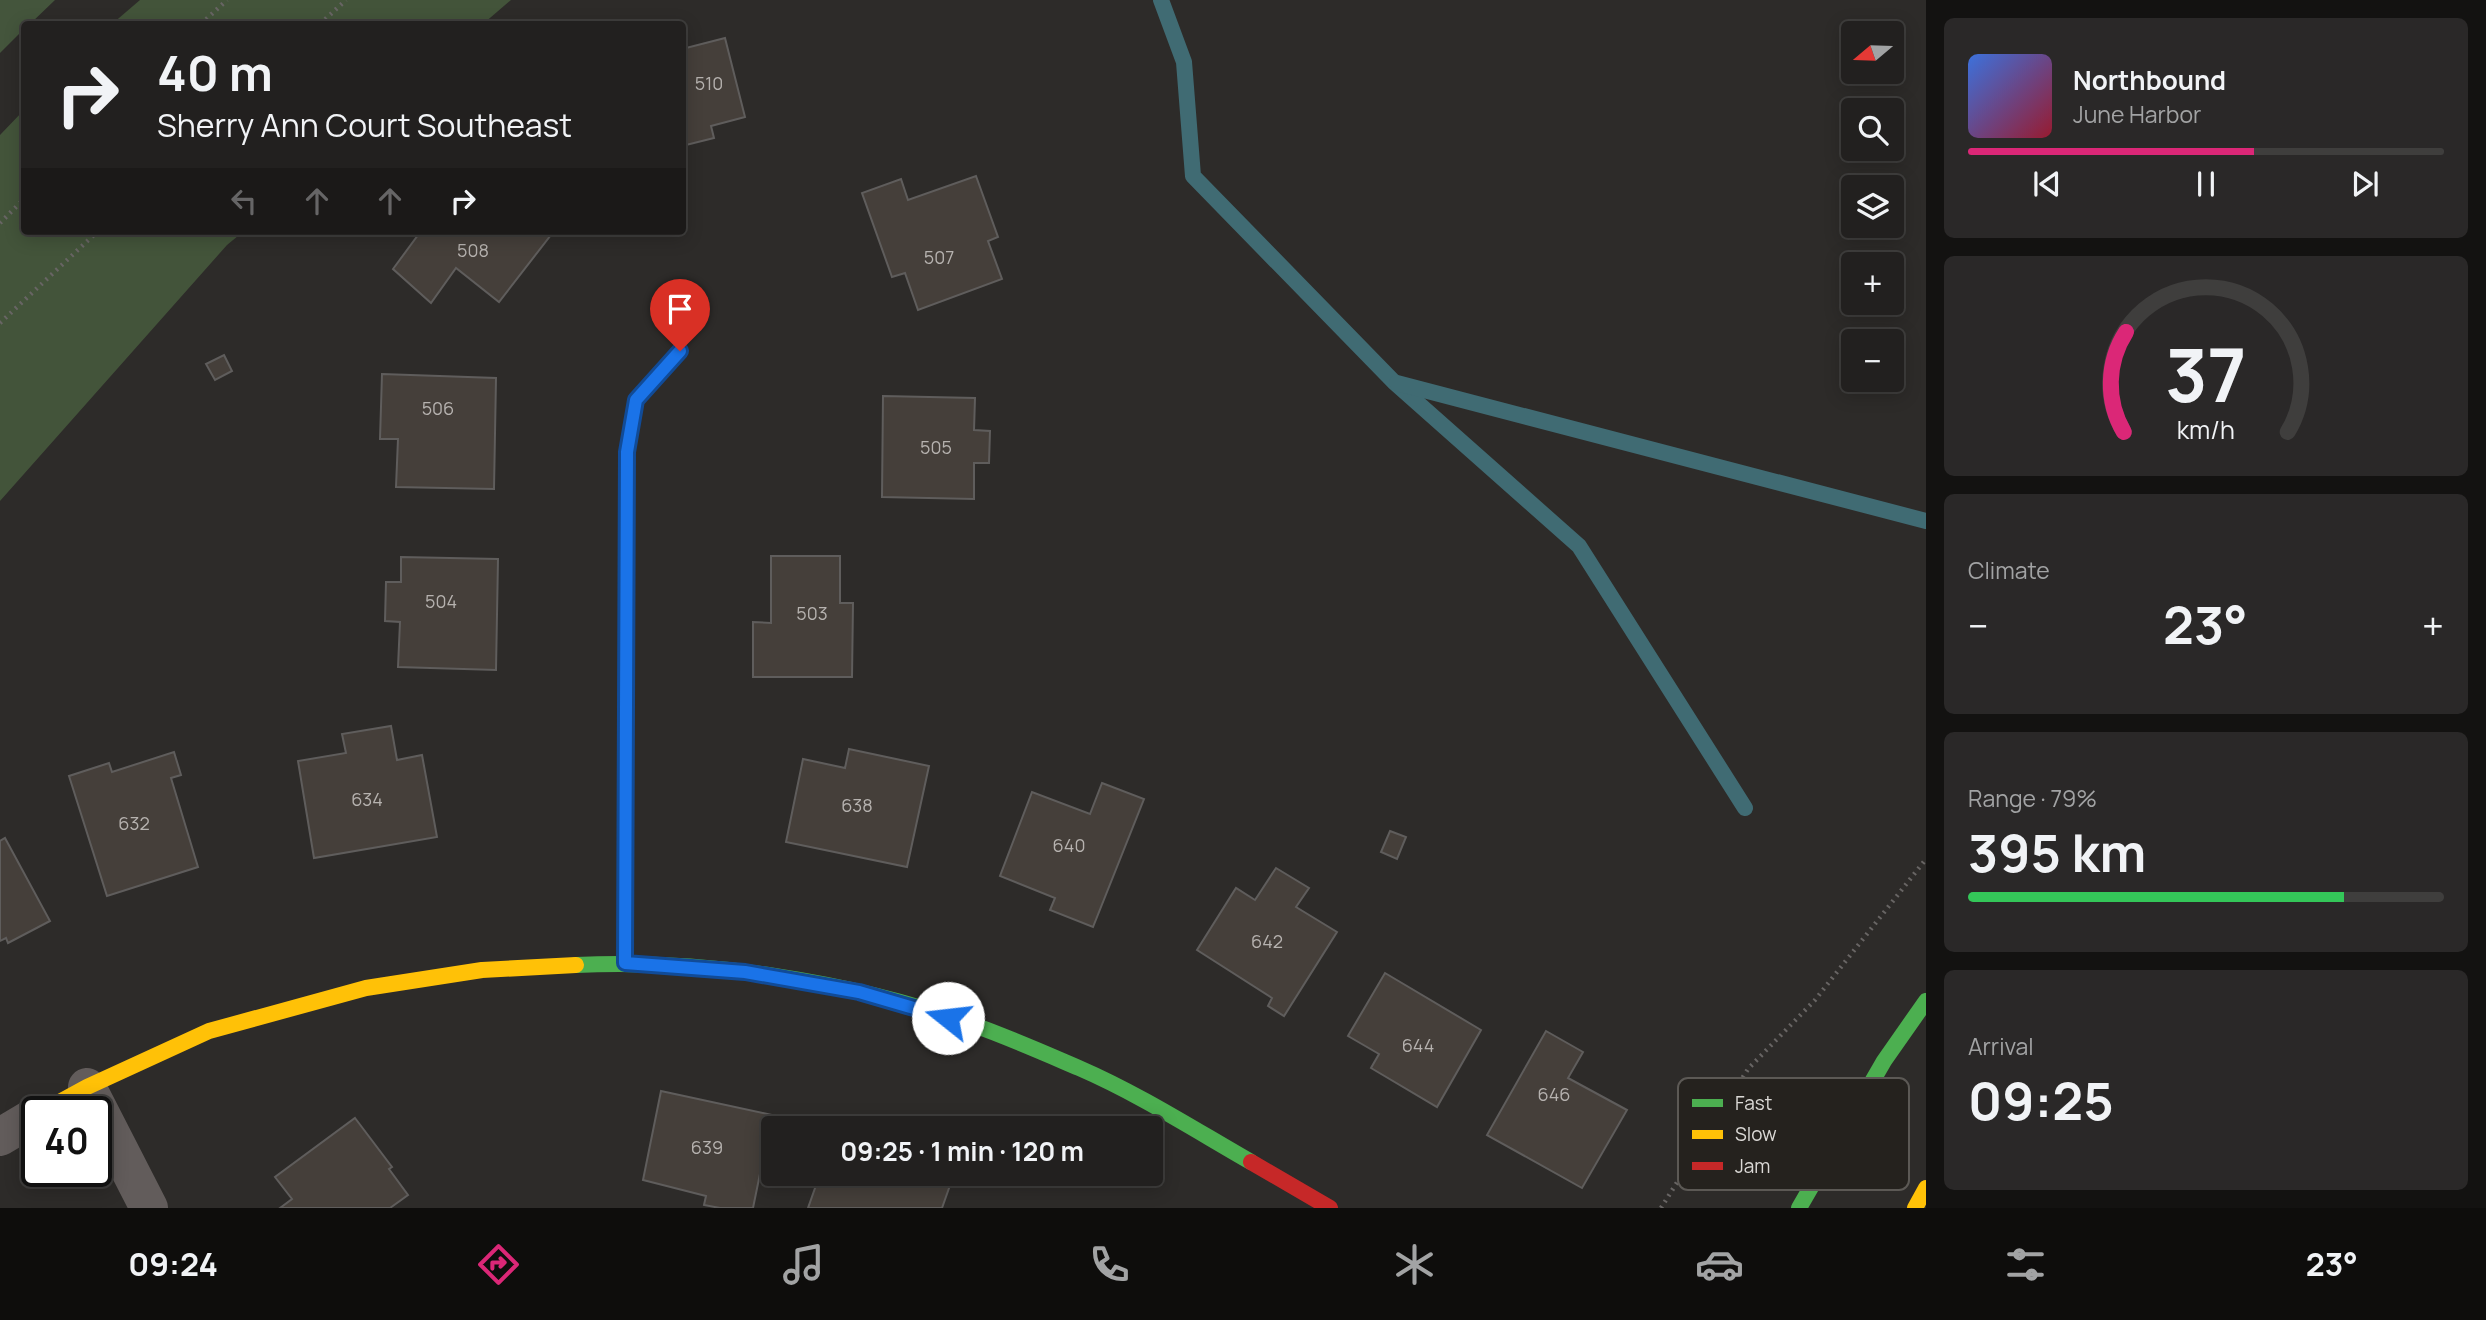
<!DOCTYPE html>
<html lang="en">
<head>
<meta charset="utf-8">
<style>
	:root { --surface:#22201f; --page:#2a2828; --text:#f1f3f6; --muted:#a2a3a4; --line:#3f3e3d; --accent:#db2777 }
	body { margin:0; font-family:Manrope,sans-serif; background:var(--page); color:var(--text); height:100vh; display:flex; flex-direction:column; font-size:26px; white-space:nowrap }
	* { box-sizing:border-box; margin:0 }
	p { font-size:23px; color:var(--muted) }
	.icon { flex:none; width:38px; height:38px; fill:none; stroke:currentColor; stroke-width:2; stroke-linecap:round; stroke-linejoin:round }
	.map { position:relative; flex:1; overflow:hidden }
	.details { display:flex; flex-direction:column; gap:18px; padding:18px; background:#131211; width:560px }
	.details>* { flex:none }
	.hud { position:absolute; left:21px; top:21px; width:665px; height:214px; border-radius:7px; box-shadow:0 4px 18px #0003,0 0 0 2px var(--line); background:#22201f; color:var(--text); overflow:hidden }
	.needle { width:46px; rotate:251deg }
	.fabs { position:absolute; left:1841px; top:21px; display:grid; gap:14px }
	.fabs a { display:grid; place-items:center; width:63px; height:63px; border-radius:7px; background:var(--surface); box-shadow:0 4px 18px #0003,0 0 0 2px var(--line); font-size:35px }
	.speed { position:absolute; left:21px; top:1096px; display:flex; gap:14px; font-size:35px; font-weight:700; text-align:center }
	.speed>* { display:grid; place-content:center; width:91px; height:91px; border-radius:50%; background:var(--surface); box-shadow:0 4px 18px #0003,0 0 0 2px var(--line); line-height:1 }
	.speed .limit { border:4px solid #111; border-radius:10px; background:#fff; color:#111 }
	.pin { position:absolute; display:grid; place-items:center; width:60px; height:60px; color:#fff; margin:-72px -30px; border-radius:50% 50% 50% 0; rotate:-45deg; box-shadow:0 0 7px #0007 }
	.pin .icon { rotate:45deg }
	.me { position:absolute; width:77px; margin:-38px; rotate:286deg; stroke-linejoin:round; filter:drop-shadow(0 0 5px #0008) }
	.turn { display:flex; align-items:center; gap:24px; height:147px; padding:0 21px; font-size:32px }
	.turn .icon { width:91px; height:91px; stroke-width:2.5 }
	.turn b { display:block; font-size:49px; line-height:60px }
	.lanes { display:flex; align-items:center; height:66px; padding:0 21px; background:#0003; justify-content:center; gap:35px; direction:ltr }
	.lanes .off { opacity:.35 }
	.big { font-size:52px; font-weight:700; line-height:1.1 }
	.details .widget { flex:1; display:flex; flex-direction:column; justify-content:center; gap:10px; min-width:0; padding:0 24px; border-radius:10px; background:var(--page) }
	.details .dial { align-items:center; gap:0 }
	.dial svg { height:182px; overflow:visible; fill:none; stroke:var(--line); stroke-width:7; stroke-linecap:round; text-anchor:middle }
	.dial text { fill:var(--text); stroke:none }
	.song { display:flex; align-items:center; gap:21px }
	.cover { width:84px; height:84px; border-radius:10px; background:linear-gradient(135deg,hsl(220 70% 55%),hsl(350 70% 35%)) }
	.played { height:7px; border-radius:4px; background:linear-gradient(90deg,var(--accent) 60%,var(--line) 60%) }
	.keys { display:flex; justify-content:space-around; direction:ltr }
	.heat { display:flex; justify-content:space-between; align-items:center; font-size:38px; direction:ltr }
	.charge { height:10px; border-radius:5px; background:linear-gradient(90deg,#34c759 79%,var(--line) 0) }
	.trip { position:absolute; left:761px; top:1116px; width:402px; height:70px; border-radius:7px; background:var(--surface); box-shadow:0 4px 18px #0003,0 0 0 2px var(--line); font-weight:700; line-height:70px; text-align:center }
	.tabs { display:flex; height:112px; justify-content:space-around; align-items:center; background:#0e0d0c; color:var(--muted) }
	.tabs .icon { width:49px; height:49px }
	.tabs .active { color:var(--accent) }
	.tabs b { font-size:32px; color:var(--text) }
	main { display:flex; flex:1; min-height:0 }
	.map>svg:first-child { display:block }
	.green { fill:#43543a }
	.forest { fill:#44553c }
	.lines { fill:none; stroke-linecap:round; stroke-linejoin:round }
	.stream { stroke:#406b73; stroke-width:16 }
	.building { fill:#453f3a; stroke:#5f5d5c; stroke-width:2 }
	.path { stroke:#686564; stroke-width:4.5; stroke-dasharray:2 5; stroke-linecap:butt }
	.street { stroke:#625c5b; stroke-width:38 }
	.fast { stroke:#4caf50; stroke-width:16 }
	.slow { stroke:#ffc107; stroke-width:16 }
	.jam { stroke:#c62828; stroke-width:16 }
	.route-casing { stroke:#114b97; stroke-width:18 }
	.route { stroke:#1a73e8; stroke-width:12 }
	.labels { text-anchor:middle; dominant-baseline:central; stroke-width:7; stroke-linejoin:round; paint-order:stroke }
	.number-label { font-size:18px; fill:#b6b2af }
	.key { fill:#25221e; stroke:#5c5955; stroke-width:2 }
	.key-label { font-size:19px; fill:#dbd9d6 }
</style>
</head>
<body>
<main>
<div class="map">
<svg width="1926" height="1208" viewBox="0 0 1926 1208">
	<rect width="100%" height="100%" fill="#2d2b29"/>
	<g class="green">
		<polygon points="140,0 511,0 483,24 112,24"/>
		<polygon points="24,110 24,231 244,231 227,245 0,501 0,135"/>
	</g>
	<polygon class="forest" points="0,0 55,0 30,24 24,24 24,29 0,53"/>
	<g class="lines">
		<g class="stream">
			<polyline points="1161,0 1184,62 1193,176 1394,382 1579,546 1745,808"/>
			<polyline points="1397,383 1926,521"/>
		</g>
	</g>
	<g class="building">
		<polygon points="725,38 745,117 711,126 714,138 682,146 682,49"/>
		<polygon points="976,176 998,237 988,241 1002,279 918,310 905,273 892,277 862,193 901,179 908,200"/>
		<polygon points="421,231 554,231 499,302 456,268 431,303 393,269"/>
		<polygon points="224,355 232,371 215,380 206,364"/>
		<polygon points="382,374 496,378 494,489 396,487 398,439 380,439"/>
		<polygon points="883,396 975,398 974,430 990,431 989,463 974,463 974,499 882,497"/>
		<polygon points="771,556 840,556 840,603 853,603 852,677 753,677 753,622 771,623"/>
		<polygon points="401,557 498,559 496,670 398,667 400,622 385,621 386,582 401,582"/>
		<polygon points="391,726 397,760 422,755 437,837 314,858 298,761 346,753 342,734"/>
		<polygon points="849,749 929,766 907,867 786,842 803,759 845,768"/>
		<polygon points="174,752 181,775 171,778 198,867 107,896 69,776 109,763 112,772"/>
		<polygon points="1102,783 1144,799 1093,927 1050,910 1055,898 1000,876 1032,792 1090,814"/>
		<polygon points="1390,831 1406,837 1397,859 1381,852"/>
		<polygon points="5,838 50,921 8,943 6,938 0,941 0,841"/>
		<polygon points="1276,868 1309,888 1296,907 1337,932 1284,1016 1268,1006 1272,998 1197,950 1236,888 1255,900"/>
		<polygon points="1385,973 1481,1030 1437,1107 1371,1068 1379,1054 1348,1036"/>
		<polygon points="1546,1031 1583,1052 1568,1078 1627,1110 1582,1188 1487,1135"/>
		<polygon points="661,1091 772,1115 753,1208 720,1208 704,1205 706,1196 643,1180"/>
		<polygon points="355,1118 392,1167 389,1169 408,1195 390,1208 280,1208 292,1199 275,1177"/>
		<polygon points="820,1174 954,1174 942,1208 808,1208"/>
	</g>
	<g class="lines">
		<g class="path">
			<polyline points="201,24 227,0"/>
			<polyline points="320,24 346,0"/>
			<polyline points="0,223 24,199"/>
			<polyline points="0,323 98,231"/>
			<polyline points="1661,1208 1748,1069 1815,1000 1926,859"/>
		</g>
		<g class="street">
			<polyline points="87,1087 149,1208"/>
			<polyline points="0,1137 37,1115"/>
		</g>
		<g class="fast">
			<path d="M576 965C704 959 850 981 971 1024 1008 1037 1044 1053 1079 1068 1139 1094 1195 1130 1251 1162"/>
			<polyline points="1799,1208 1884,1061 1926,1001"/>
		</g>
		<g class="slow">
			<polyline points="625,963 627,521"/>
			<polyline points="43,1111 87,1087 209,1031 366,988 482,970 576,965"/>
			<polyline points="1915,1208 1926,1188"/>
		</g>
		<g class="jam">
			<polyline points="627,521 627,452 636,400 680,351"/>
			<polyline points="1251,1162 1330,1208"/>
		</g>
	</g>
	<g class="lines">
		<g class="route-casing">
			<polyline id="route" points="680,351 636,400 627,452 625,963 745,972 859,992 948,1018"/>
		</g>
		<use href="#route" class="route"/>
	</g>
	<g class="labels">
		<g class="number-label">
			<text x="709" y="83">510</text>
			<text x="473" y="250">508</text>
			<text x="939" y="257">507</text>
			<text x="438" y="408">506</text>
			<text x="936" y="447">505</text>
			<text x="441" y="601">504</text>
			<text x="812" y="613">503</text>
			<text x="367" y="799">634</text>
			<text x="857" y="805">638</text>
			<text x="134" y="823">632</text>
			<text x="1069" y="845">640</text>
			<text x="1267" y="941">642</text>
			<text x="1418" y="1045">644</text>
			<text x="1554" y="1094">646</text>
			<text x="707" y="1147">639</text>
		</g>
	</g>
	<rect x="1678" y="1078" width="231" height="112" rx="10" class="key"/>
	<rect x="1692" y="1099" width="31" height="8" fill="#4caf50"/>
	<rect x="1692" y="1130" width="31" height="9" fill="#ffc107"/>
	<rect x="1692" y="1162" width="31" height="8" fill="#c62828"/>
	<g class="key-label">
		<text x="1735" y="1110">Fast</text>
		<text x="1735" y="1141">Slow</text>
		<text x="1735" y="1173">Jam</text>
	</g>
</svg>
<div class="fabs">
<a><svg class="needle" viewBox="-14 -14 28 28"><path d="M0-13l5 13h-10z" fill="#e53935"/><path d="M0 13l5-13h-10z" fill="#a2a3a4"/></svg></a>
<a><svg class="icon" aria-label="search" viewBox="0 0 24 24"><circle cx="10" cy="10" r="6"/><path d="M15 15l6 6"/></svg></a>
<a><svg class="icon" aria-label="layers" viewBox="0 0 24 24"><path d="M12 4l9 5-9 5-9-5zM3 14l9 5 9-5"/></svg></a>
<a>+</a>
<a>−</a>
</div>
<div class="speed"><div class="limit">40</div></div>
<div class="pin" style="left:680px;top:351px;background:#d93025"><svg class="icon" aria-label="arrive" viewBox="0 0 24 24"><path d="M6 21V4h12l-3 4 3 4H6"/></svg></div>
<svg class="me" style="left:948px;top:1018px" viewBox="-20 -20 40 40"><circle r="19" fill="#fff"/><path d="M0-13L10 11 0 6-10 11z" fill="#1a73e8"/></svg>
<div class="trip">09:25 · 1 min · 120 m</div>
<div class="hud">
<div class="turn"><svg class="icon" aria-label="right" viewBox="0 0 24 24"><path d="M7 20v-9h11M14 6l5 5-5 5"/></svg><div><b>40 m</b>Sherry Ann Court Southeast</div></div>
<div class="lanes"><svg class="icon off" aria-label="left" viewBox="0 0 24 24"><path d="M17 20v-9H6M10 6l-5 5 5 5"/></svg><svg class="icon off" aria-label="ahead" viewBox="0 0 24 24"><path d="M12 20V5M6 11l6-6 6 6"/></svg><svg class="icon off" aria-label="ahead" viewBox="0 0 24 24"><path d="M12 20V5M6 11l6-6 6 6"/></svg><svg class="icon" aria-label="right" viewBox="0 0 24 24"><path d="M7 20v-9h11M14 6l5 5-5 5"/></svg></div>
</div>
</div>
<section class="details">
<div class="widget">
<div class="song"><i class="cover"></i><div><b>Northbound</b><p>June Harbor</p></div></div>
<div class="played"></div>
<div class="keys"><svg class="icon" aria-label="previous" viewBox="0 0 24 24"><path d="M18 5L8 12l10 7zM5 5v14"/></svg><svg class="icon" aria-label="pause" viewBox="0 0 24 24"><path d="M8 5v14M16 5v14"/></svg><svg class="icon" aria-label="next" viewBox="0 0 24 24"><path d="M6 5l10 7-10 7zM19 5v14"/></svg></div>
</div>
<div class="widget dial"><svg viewBox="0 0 100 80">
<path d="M14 69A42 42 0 1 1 86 69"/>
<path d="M14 69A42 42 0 0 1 15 25" stroke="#db2777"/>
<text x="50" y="56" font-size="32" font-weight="700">37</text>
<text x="50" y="72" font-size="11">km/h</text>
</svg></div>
<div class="widget"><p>Climate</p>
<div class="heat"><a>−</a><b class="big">23°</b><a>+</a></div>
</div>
<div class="widget"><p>Range · 79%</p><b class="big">395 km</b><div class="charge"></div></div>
<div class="widget"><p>Arrival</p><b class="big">09:25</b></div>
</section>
</main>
<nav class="tabs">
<b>09:24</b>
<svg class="icon active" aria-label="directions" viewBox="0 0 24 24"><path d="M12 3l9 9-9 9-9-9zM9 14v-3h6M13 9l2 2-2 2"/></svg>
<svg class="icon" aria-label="music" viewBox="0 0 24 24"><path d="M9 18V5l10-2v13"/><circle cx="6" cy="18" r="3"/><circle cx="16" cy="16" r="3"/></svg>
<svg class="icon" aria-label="phone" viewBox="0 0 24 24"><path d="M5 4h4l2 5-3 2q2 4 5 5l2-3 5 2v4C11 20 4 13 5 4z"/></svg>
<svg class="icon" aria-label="climate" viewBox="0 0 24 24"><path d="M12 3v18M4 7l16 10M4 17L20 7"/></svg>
<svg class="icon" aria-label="car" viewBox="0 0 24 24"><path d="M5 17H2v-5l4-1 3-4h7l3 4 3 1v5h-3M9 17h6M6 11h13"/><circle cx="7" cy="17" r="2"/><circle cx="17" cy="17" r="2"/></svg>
<svg class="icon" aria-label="filters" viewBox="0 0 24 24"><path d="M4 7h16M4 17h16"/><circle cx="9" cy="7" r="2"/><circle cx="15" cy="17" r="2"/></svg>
<b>23°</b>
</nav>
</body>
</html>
